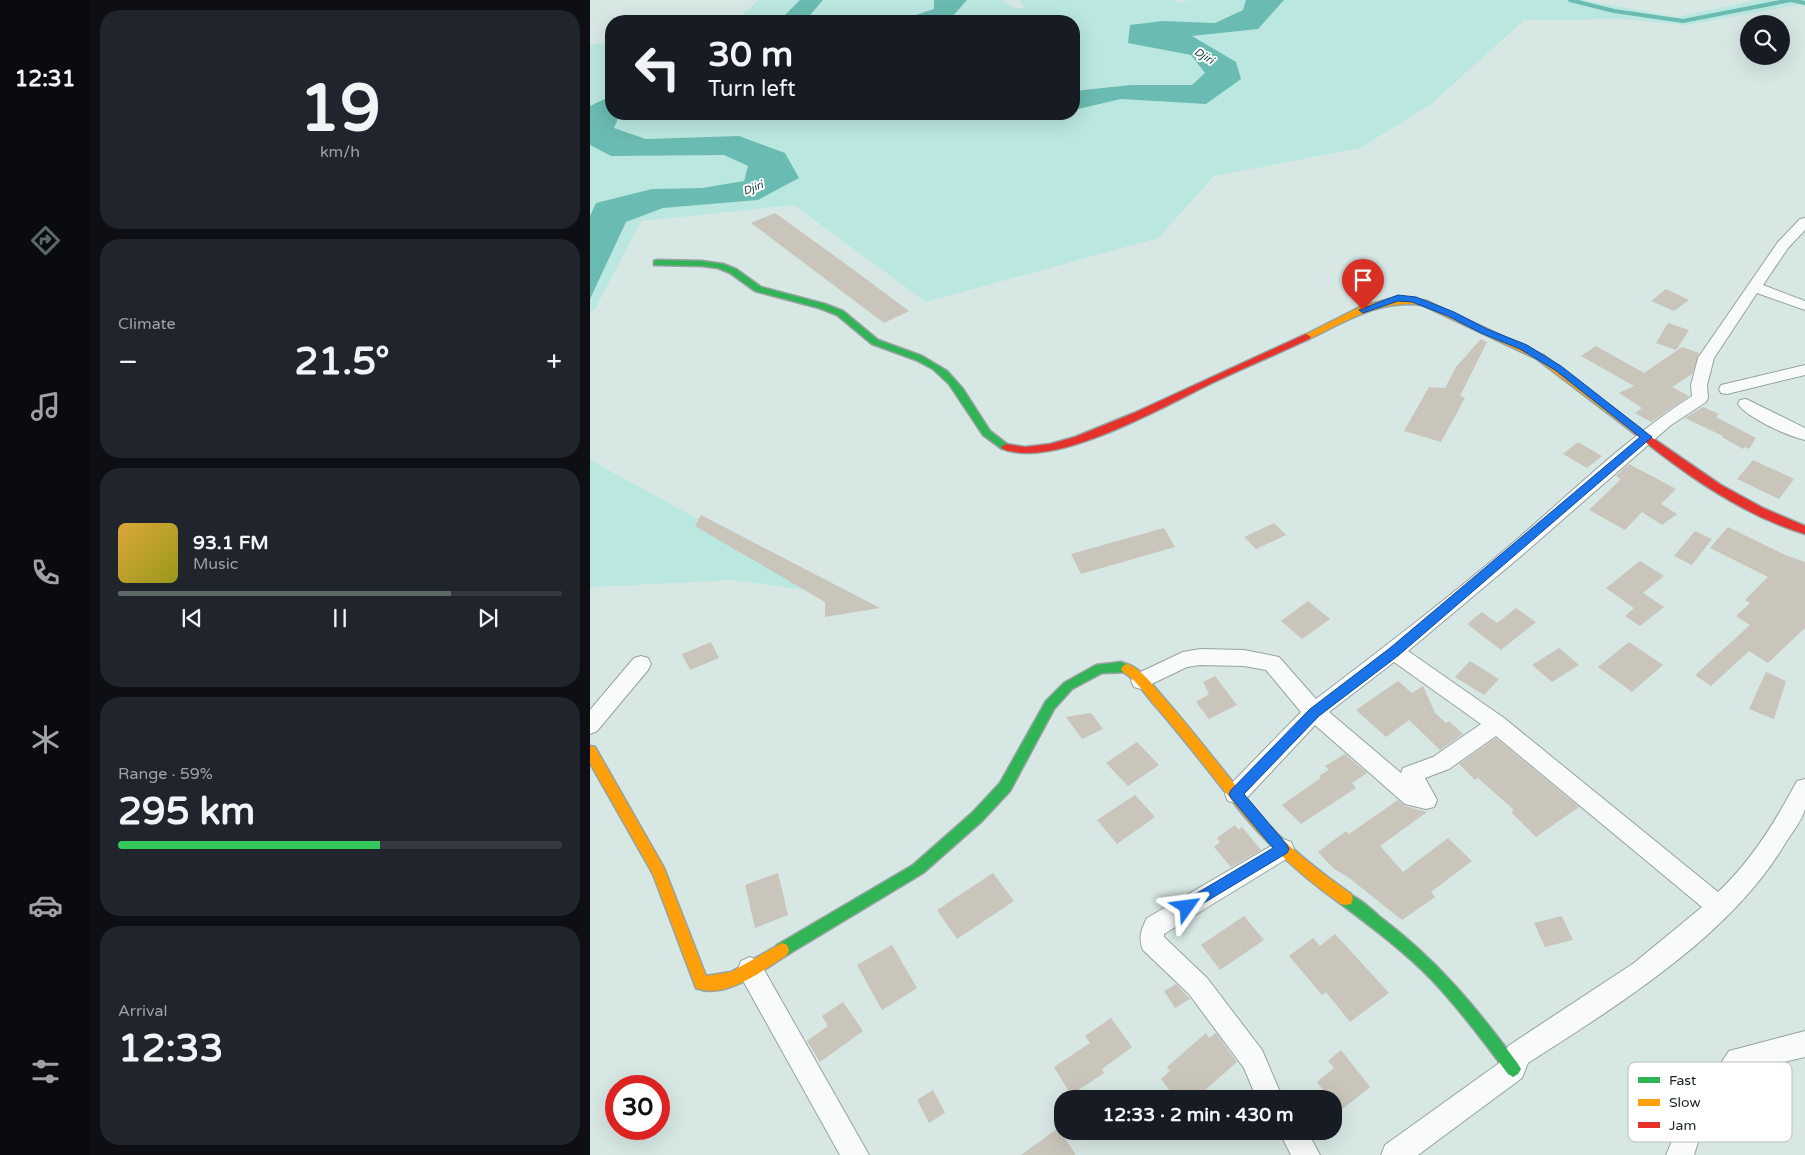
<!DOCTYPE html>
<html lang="en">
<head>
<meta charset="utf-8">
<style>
	:root { --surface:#171b24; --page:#20242c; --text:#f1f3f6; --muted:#9ea1a6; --line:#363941; --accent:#5b6967 }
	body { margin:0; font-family:"Varela Round",sans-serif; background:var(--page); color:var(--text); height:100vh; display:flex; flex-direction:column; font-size:19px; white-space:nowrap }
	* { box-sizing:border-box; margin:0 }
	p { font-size:16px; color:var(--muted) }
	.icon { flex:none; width:28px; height:28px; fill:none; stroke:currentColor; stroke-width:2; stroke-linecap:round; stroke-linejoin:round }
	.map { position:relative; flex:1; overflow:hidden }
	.sheet { display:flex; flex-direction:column; gap:10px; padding:10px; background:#0d0f14; width:500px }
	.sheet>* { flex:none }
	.guide { position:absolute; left:15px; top:15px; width:475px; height:105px; border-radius:20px; box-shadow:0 5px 20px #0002; background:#171b24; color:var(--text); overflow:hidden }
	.tools { position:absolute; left:1150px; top:15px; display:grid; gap:10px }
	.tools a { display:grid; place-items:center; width:50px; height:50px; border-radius:50%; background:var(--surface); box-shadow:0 5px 20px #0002; font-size:25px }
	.speed { position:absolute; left:15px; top:1075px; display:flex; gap:10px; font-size:25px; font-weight:700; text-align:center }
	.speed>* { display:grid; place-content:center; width:65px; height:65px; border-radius:50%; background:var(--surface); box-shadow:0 5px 20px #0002; line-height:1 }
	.speed .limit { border:8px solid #d22; background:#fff; color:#111 }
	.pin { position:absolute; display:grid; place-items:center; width:42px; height:42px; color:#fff; margin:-51px -21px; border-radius:50% 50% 50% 0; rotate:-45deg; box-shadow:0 0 5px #0007 }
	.pin .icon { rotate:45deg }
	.me { position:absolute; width:55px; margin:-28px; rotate:59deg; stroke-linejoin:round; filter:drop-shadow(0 0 4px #0008) }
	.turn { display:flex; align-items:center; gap:18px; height:105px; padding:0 20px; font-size:22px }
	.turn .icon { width:65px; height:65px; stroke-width:2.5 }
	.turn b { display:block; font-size:35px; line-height:42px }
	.big { font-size:38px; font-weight:800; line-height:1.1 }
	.sheet .card { flex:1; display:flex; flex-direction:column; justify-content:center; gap:8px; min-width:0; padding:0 18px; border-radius:20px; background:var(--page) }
	.sheet .dial { align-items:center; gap:0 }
	.dial b { font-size:65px; line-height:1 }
	.song { display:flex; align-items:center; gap:15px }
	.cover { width:60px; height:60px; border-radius:8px; background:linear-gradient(135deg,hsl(40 70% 55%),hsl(60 70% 35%)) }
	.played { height:5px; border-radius:2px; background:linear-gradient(90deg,var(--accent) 75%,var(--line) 75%) }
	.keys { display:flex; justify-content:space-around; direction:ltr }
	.heat { display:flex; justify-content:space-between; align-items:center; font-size:28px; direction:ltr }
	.charge { height:8px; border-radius:4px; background:linear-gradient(90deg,#34c759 59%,var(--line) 0) }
	.trip { position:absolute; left:464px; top:1090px; width:288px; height:50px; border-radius:20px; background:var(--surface); box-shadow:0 5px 20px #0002; font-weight:800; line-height:50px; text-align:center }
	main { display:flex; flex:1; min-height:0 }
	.tabs { display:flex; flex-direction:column; width:90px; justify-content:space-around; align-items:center; background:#090b0e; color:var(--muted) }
	.tabs .icon { width:35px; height:35px }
	.tabs .selected { color:var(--accent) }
	.tabs b { font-size:22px; color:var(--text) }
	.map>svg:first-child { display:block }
	.green { fill:#bae7e0 }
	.water { fill:#6abbb1 }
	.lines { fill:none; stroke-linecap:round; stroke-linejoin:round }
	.stream { stroke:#6abbb1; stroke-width:4 }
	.building { fill:#cac5ba }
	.street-casing { stroke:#96a3a0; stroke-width:2 }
	.fast-casing { stroke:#96a3a0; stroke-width:3 }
	.slow-casing { stroke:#96a3a0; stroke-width:3 }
	.jam-casing { stroke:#96a3a0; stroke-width:3 }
	.street { fill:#f9fbfb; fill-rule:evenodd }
	.fast { fill:#30b455; fill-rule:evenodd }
	.slow { fill:#ff9f0a; fill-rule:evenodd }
	.jam { fill:#e5322d; fill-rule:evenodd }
	.route { fill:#1a73e8; stroke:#114b97 }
	.labels { text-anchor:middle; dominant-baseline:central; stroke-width:4; stroke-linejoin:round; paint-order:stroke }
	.far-water-label { font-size:11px; font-style:italic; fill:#10413b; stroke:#fff }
	.key { fill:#fff; stroke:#babebd; stroke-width:1 }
	.key-label { font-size:14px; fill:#192523 }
</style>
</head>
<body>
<main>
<nav class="tabs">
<b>12:31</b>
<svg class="icon selected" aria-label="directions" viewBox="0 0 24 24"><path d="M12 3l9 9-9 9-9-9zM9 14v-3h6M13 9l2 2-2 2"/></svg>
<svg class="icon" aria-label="music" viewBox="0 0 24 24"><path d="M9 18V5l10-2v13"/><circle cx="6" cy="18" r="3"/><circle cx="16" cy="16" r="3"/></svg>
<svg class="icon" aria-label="phone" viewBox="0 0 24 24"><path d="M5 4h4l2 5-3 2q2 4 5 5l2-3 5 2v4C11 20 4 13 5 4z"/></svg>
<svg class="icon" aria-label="climate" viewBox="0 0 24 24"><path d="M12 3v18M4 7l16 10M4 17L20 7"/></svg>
<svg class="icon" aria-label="car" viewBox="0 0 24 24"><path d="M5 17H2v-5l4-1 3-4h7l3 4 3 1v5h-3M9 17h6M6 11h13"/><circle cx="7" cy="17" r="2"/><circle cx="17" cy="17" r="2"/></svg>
<svg class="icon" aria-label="filters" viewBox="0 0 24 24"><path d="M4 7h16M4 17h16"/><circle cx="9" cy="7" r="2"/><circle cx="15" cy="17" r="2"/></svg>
</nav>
<section class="sheet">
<div class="card dial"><b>19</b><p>km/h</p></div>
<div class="card"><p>Climate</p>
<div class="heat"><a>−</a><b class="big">21.5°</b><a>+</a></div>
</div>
<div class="card">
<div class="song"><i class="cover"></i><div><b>93.1 FM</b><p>Music</p></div></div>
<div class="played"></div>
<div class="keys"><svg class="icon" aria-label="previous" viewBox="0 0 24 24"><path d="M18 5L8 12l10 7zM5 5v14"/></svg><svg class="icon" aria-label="pause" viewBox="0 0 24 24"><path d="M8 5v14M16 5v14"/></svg><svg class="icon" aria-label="next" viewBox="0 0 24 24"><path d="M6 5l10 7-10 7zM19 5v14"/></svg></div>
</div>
<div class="card"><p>Range · 59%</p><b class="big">295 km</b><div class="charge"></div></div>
<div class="card"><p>Arrival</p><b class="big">12:33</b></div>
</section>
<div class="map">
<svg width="1215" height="1155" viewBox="0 0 1215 1155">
	<rect width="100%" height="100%" fill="#d6e7e4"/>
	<g class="green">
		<polygon points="169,0 210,0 189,21 158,21 153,14"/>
		<polygon points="233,0 344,0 344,9 307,21 215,21"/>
		<polygon points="377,0 413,0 424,8 435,8 429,0 583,0 588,3 600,0 656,0 653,10 625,23 573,21 538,43 601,55 615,73 602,86 541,85 484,91 484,21 348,21 363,16"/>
		<polygon points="694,0 992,0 1087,17 1167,0 1215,0 1215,6 1208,5 1096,25 1033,19 934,20 841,104 770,148 624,176 568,238 336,302 204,205 51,221 5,309 0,313 0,299 36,222 73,208 168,200 195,153 149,136 56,139 24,128 30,114 460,115 484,114 484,110 531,99 616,104 646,62 601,36 668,29"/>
		<polygon points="21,42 21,96 0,106 0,45"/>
		<polygon points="0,145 21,156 134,155 158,166 154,181 112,188 62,189 6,203 0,216"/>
		<polygon points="0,460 244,594 143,580 0,587"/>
	</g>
	<g class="water">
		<polygon points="210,0 233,0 215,21 189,21"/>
		<polygon points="344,0 377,0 363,16 348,21 307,21 344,9"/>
		<polygon points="656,0 694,0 668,29 602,36 646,62 651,79 616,104 531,99 484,110 484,91 541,85 602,85 615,73 601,55 538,43 540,25 573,21 625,23 653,10"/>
		<polygon points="21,96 21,114 30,114 24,128 56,139 149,136 195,153 209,178 168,200 73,208 36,222 0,299 0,216 6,203 62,189 112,188 154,181 158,166 134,155 21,156 0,145 0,106"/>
	</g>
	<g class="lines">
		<polyline class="stream" points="980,0 1024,11 1093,21 1201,0 1215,3"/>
	</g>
	<g class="building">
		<polygon points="185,213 253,262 319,311 294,323 161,223"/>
		<polygon points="1076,289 1099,300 1084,311 1061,301"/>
		<polygon points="1078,323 1099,330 1086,350 1066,343"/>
		<polygon points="891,339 897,342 870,396 875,398 851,442 814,431 839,387 855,388 866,367"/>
		<polygon points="1006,346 1054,373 1092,347 1109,353 1102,374 1082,387 1099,396 1061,422 1045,413 1052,408 1029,393 1044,386 991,356"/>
		<polygon points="1113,407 1129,414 1126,417 1166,438 1159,449 1155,447 1153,449 1132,437 1133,436 1095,418"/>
		<polygon points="988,442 1012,456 997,468 973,454"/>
		<polygon points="1163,460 1204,479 1189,499 1147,479"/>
		<polygon points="1039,464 1086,489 1071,504 1087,514 1072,525 1052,512 1035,530 999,510 1031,479 1026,476"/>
		<polygon points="111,515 290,608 235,617 235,602 105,526"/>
		<polygon points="684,523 696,535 666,549 654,537"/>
		<polygon points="1138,527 1193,554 1215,562 1215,628 1178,663 1159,651 1121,686 1105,675 1160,625 1146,616 1160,603 1155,600 1178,577 1120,548"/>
		<polygon points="574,528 585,547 491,574 481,554"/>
		<polygon points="1105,531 1122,539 1102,565 1084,556"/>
		<polygon points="1050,561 1074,576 1053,593 1074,607 1050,626 1035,616 1044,608 1016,588"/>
		<polygon points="718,601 740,619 712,639 691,621"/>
		<polygon points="926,608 946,622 911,650 877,624 892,612 907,623"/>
		<polygon points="121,642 129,658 100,670 92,654"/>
		<polygon points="1039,642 1073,665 1042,692 1008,667"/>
		<polygon points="969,648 989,665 962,682 942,665"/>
		<polygon points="880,661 909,679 894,695 865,677"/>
		<polygon points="1176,672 1196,681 1184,719 1159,709"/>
		<polygon points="625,676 647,705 619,719 606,702 619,694 613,682"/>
		<polygon points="808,681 822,693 833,686 845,713 856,723 859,721 873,734 850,750 819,720 796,737 766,710"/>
		<polygon points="501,713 513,729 492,739 476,717"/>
		<polygon points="906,738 989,807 946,837 921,812 924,810 888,778 885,780 869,764"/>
		<polygon points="547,742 569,765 538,786 516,763"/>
		<polygon points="755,754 777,773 762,783 766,788 711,824 692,805 731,778 729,776 739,770 735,766"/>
		<polygon points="545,795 565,817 527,844 507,820"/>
		<polygon points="808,800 815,806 837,812 790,846 813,872 858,838 882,861 841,892 845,897 812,920 758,877 744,869 728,852 756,831 759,834"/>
		<polygon points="645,825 648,830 652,827 671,850 641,867 624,847 630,842 627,838"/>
		<polygon points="188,873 198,915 165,928 155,885"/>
		<polygon points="403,873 424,901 367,939 347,910"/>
		<polygon points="654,916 674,940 630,970 611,945"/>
		<polygon points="972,916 983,940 955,947 944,923"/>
		<polygon points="745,934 799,993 760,1022 736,992 732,995 699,956 723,938 730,946"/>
		<polygon points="302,945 327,988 292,1010 267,965"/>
		<polygon points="586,984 600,999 585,1008 574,991"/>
		<polygon points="253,1002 273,1031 230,1062 217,1041 238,1026 232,1016"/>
		<polygon points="521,1018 542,1047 512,1069 514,1073 481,1095 464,1067 500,1043 495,1036"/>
		<polygon points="616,1033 619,1038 626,1033 647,1062 605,1099 586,1099 571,1079 580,1071 577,1067"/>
		<polygon points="751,1050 780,1087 750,1111 742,1099 740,1099 727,1082 744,1068 738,1061"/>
		<polygon points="343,1090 355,1113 339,1123 327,1100"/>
		<polygon points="468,1128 486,1155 431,1155"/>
	</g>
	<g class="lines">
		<g class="street-casing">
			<g id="street">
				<path d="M1215 218V230L1198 248 1173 285 1215 301V310L1167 293 1124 358 1117 385 1118 398 1116 402 1081 425 931 556 818 651 914 718 1128 892C1162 860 1185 822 1207 781L1215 779C1215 788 1215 800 1215 809 1212 820 1202 833 1196 842 1141 936 1028 1005 938 1063L932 1078 828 1155H791L795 1145 912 1061 918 1046 1044 963 1112 907 906 736 859 769 835 778 847 800 844 807 836 809 815 804 725 725 654 801 646 803 638 801 635 794 638 787 711 712 676 670 654 666 610 665 597 667 551 689 544 687 541 681 544 675 593 652 610 649 654 650 689 657 726 699C793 648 861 596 925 541 983 491 1038 437 1102 396L1101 385 1108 358 1188 242 1210 219ZM804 662 891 724 843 757 813 768 811 773 739 712Z"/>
				<polygon points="1215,365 1215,375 1137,394 1131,393 1129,389 1131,385"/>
				<path d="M1156 399 1215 428V440C1198 436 1157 418 1148 404L1150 400Z"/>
				<polygon points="51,656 58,658 61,664 58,670 7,731 0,734 0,710 44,658"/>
				<path d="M693 839 701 842 704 849 701 856 574 934V937L617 978 672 1050 693 1099H667L654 1068 599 994 553 950C548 938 551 930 557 918Z"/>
				<polygon points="160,957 169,961 279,1155 250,1155 151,977 148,969 151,961"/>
				<polygon points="1215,1031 1215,1057 1156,1071 1108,1142 1104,1155 1076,1155 1089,1125 1139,1051"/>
				<polygon points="689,1131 717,1131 730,1155 701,1155"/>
			</g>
		</g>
		<g class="fast-casing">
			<g id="fast">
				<polygon points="67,260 112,261 133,264 146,269 171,287 235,304 253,311 288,340 332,356 357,371 373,389 400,431 421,447 420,449 412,449 393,435 359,384 343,369 326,360 282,344 247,315 229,308 165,291 140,273 128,268 112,266 64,265 64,261"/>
				<polygon points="531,662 541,666 543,669 541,672 512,673 482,689 464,709 420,791 392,821 333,873 197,955 192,957 187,955 185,950 187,945 323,865 382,813 410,783 456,701 474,683 506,665"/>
				<path d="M756 893C768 897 780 908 790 917 847 960 886 1007 928 1064L931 1069 928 1074 923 1077 918 1074C894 1042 870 1010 843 981 815 952 783 928 751 904L749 899 751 894Z"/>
			</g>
		</g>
		<g class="slow-casing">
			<g id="slow">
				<path d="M803 298H818L837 301 953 355 1053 431 1052 433H1044L947 359 832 305C790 299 756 321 719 339L716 340 711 337 770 307Z"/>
				<path d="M537 664C552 669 563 686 573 697 609 738 641 782 677 823 702 851 731 873 761 894L763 899 761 904 756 905 751 904C712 876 678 846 648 808 620 773 592 736 562 702 554 692 544 678 533 672L531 669 533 666Z"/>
				<path d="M0 746 5 747 74 868 116 976 141 972 192 943 197 945 199 950 197 955C173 970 135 1000 106 988L63 874 0 763Z"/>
			</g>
		</g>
		<g class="jam-casing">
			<g id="jam">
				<path d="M716 334 721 337 719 339C687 354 654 368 622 383 573 407 478 461 425 452 419 451 415 451 411 447L416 444 435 447 460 444 485 437 544 413Z"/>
				<path d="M1048 428 1131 485 1173 508 1215 526V534C1152 515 1095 474 1044 433L1043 431 1044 429Z"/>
			</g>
		</g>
		<use href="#street" class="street"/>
		<use href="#fast" class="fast"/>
		<use href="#slow" class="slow"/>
		<use href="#jam" class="jam"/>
	</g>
	<polygon class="route" points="808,295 826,297 864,312 897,329 937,345 971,366 1062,437 809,655 729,716 654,794 697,845 699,849 697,853 597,913 592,912 589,907 592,902 683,848 641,798 639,794 641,790 720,709 800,648 1050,437 965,370 930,349 891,333 858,316 822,302 808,301 773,313 769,310"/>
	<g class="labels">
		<g class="far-water-label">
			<text transform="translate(614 56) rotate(32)">Djiri</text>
			<text transform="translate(163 188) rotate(-22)">Djiri</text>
		</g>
	</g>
	<rect x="1038" y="1062" width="164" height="80" rx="8" class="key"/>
	<rect x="1048" y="1077" width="22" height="6" fill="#30b455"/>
	<rect x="1048" y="1099" width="22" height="7" fill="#ff9f0a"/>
	<rect x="1048" y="1122" width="22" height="6" fill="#e5322d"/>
	<g class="key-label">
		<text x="1079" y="1085">Fast</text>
		<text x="1079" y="1107">Slow</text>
		<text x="1079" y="1130">Jam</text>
	</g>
</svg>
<div class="tools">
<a><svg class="icon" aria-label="search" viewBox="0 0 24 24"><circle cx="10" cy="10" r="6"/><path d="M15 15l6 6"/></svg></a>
</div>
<div class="speed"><div class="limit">30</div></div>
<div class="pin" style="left:773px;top:310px;background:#d93025"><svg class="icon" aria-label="arrive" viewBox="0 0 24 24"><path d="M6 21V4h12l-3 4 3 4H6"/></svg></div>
<svg class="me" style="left:597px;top:907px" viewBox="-20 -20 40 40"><path d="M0-17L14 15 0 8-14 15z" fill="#1a73e8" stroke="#fff" stroke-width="4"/></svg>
<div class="trip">12:33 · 2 min · 430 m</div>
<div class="guide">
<div class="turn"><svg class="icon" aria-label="left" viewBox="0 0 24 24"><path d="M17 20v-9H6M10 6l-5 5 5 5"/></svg><div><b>30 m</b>Turn left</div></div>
</div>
</div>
</main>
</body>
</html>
